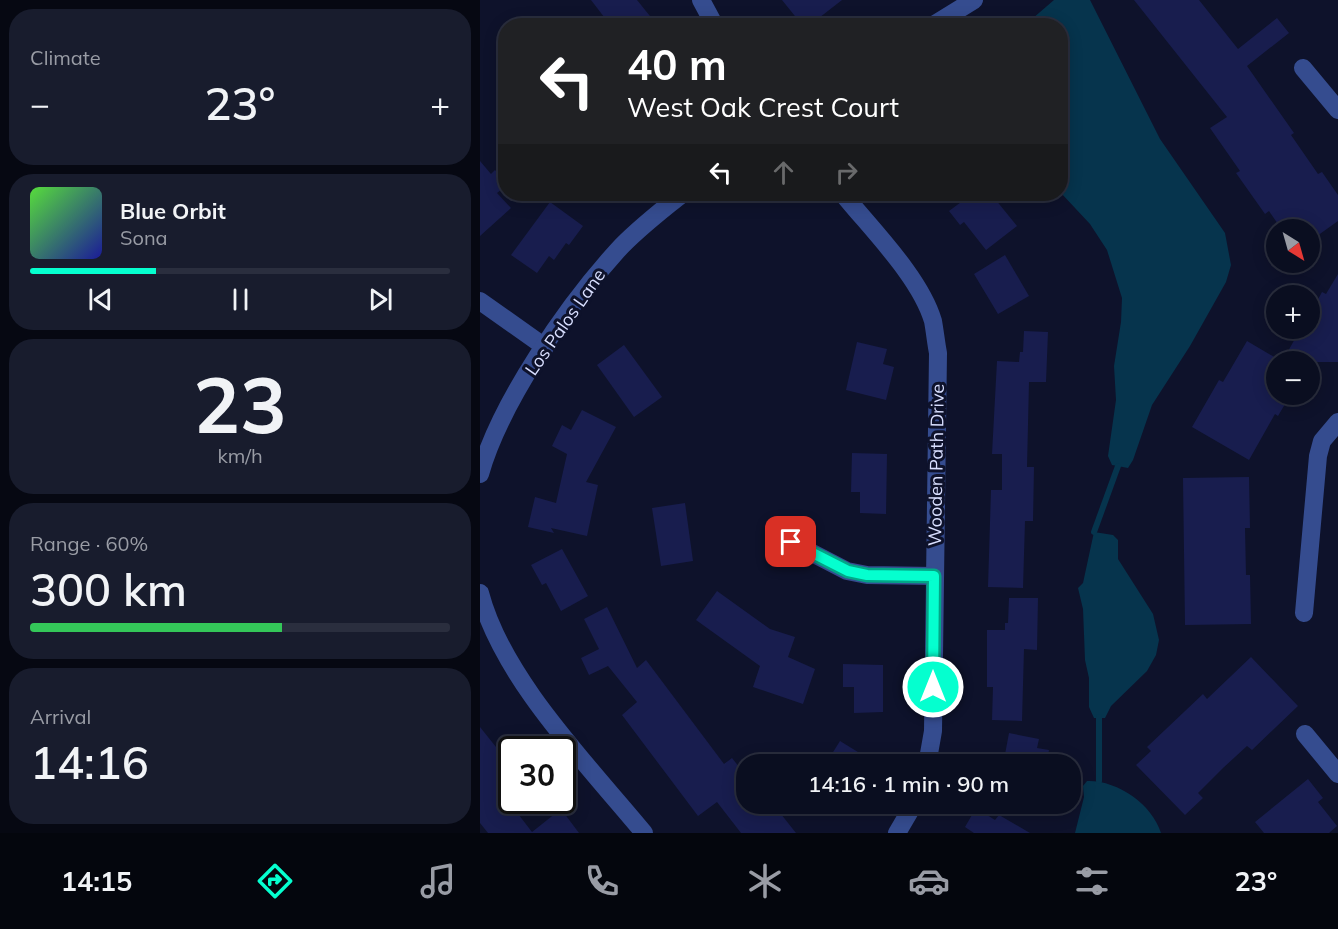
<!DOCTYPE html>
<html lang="en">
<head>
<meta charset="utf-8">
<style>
	:root { --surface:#0a0e20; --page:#181c2d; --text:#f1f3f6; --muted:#999ca5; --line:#2a2e3e; --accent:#05ffcf }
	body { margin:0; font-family:Mulish,sans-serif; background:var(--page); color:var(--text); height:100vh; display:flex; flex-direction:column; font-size:22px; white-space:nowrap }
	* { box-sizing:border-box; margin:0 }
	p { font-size:20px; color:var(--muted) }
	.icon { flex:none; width:33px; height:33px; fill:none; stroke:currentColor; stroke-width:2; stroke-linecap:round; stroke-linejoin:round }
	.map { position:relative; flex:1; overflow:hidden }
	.drawer { display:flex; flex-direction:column; gap:9px; padding:9px; background:#060812; width:480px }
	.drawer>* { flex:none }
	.top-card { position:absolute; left:18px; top:18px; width:570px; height:183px; border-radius:24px; box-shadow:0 3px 15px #0003,0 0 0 2px var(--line); background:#202124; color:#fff; overflow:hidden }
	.needle { width:39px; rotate:143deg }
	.buttons { position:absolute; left:786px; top:219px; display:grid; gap:12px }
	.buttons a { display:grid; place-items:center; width:54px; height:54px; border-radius:50%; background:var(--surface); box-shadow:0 3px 15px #0003,0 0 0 2px var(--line); font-size:30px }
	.speed { position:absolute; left:18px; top:736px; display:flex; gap:12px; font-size:30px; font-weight:700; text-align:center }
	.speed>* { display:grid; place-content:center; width:78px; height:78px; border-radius:50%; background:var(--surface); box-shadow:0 3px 15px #0003,0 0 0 2px var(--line); line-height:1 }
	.speed .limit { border:3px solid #111; border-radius:9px; background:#fff; color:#111 }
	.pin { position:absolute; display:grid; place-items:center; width:51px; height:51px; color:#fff; margin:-26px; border-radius:12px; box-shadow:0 3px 9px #0006 }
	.me { position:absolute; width:66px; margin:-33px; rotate:0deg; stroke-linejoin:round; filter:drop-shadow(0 0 4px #0008) }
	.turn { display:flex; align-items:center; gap:21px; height:126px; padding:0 30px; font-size:27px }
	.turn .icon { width:78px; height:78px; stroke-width:2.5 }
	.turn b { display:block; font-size:42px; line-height:51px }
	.lanes { display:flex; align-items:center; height:57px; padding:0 30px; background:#0003; justify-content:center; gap:30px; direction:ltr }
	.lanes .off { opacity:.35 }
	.big { font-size:45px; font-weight:600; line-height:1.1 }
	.drawer .card { flex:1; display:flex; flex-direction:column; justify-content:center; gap:9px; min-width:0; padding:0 21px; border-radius:24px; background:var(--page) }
	.drawer .dial { align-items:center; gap:0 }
	.dial b { font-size:78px; line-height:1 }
	.song { display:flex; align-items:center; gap:18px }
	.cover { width:72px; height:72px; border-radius:9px; background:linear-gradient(135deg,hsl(110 70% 55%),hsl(240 70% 35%)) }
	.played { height:6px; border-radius:3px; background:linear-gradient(90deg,var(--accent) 30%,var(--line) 30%) }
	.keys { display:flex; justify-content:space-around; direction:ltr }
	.heat { display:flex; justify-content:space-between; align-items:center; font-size:33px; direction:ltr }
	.charge { height:9px; border-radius:4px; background:linear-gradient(90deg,#34c759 60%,var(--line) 0) }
	.trip { position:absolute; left:256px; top:754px; width:345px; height:60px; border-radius:24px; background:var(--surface); box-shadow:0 3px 15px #0003,0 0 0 2px var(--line); font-weight:600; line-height:60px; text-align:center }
	.dock { display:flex; height:96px; justify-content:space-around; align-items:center; background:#04060d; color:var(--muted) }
	.dock .icon { width:42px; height:42px }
	.dock .on { color:var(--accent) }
	.dock b { font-size:27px; color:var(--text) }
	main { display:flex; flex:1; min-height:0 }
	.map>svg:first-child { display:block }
	.water { fill:#06344d }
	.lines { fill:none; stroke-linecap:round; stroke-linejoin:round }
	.stream { stroke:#06344d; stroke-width:6 }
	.building { fill:#181d4e }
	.minor { stroke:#354c8f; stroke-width:18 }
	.route-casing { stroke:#03a687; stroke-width:15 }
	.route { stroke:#05ffcf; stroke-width:10 }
	.labels { text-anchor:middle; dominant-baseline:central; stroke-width:6; stroke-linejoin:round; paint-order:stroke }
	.street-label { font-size:18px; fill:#d9dfff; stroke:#0e122b }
</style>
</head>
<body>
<main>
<section class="drawer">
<div class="card"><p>Climate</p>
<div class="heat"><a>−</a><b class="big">23°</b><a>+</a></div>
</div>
<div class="card">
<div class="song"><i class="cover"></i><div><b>Blue Orbit</b><p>Sona</p></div></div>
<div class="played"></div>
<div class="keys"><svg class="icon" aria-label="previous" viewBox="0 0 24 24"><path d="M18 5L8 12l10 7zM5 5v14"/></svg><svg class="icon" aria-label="pause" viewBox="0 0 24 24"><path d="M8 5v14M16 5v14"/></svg><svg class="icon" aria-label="next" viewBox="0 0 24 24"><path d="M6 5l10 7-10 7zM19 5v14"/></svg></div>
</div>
<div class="card dial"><b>23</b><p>km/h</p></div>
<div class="card"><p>Range · 60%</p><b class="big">300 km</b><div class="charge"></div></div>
<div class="card"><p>Arrival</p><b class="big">14:16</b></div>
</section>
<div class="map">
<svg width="858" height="833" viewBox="0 0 858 833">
	<rect width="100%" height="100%" fill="#0e122b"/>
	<g class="water">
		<polygon points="574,0 610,0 680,139 745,233 751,265 746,282 710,346 672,405 653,460 648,468 632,465 628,456 636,400 634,366 641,322 642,298 627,250 610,224 581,193 580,26 545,25"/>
		<polygon points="614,532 633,535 638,540 638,559 673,614 679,640 676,655 667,671 631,706 625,718 614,718 609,707 609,678 605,660 603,609 598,588 603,583"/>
		<path d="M607 781C637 780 672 804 681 833H595L604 797 603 786Z"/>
	</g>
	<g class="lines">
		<g class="stream">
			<polyline points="614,532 638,466"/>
			<polyline points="619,717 619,781"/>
		</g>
	</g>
	<g class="building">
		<polygon points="111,0 157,0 178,26 131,26"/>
		<polygon points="302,0 362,0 335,21 332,18 323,26"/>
		<polygon points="654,0 719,0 758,49 797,18 809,33 767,66 814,133 811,135 838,174 842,172 858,195 858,221 830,241 830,230 802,230 789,211 785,214 756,173 760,171 730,128 747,117"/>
		<polygon points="0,161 11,174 15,170 26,182 26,186 17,193 31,208 0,236"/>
		<polygon points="492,194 511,194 537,226 506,250 484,222 480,225 469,211"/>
		<polygon points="70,202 103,226 89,245 86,243 74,260 69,256 57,273 31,255"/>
		<polygon points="525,255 549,296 518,314 494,274"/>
		<polygon points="858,274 858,362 802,362 821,328 830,328 830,314 842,292 846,294"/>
		<polygon points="544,331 568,332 566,382 549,382 547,467 554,467 553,521 545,521 543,588 508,587 511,490 522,490 522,454 512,454 517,361 539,362 540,352 543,352"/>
		<polygon points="767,341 796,358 796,394 811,394 798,416 795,414 769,460 712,427 739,380 743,382"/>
		<polygon points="377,342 407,349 403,364 414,367 406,400 366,390"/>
		<polygon points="144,345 182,397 154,417 117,365"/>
		<polygon points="102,410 136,427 106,482 118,485 107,536 71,528 74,533 48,527 55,497 76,503 87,454 72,446 82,425 91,430"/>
		<polygon points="372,453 407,454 406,514 380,513 380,492 371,492"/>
		<polygon points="769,477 770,528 765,528 766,575 770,575 771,624 705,625 703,478"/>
		<polygon points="205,503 213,561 181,566 172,508"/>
		<polygon points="82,549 108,596 81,611 66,583 62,585 51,565"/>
		<polygon points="237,591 290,629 315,637 308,657 335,669 323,704 273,687 280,666 216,620"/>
		<polygon points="529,598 558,598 557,650 544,649 542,721 512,720 513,687 507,687 507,630 525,630 525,623 528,623"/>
		<polygon points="127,607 157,668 166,660 244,764 252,758 267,777 267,804 293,804 316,833 261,833 237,802 218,816 142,715 157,702 128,666 109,675 101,658 119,649 104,619"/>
		<polygon points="771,657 818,706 772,750 767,746 743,768 718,793 723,798 705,815 656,765 671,751 667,747 723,694 727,699"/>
		<polygon points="363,664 403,665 403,712 374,713 374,687 363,687"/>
		<polygon points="0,727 32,767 32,806 52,832 81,809 99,833 8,833 0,823"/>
		<polygon points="529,733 559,739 557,748 569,750 566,765 523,765"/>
		<polygon points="360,741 399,765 345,765"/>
		<polygon points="828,779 843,798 838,802 857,826 849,833 784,833 775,822"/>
		<polygon points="496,808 515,820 519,815 550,833 494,833 485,827"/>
	</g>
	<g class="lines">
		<g class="minor">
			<polyline points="221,0 235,26"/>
			<polyline points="452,26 494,0"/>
			<polyline points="823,68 858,110"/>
			<path d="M363 194C392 230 440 277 453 321 455 332 456 343 458 353L453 731 447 765"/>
			<polyline points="0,301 65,347"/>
			<path d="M0 474C20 403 87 306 137 251 156 230 180 212 202 194"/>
			<polyline points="311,542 367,571 387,575 454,576"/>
			<path d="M0 593C22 678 108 765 164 833"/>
			<polyline points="824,613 838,456 842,441 858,422"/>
			<polyline points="825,734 858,774"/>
			<polyline points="417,833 434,804"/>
		</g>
	</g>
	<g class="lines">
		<g class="route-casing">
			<polyline id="route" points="311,542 368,571 387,575 454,576 453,687"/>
		</g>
		<use href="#route" class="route"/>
	</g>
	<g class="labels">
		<g class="street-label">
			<text transform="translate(85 322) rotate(-55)">Los Palos Lane</text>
			<text transform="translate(456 465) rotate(-89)">Wooden Path Drive</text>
		</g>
	</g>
</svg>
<div class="buttons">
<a><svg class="needle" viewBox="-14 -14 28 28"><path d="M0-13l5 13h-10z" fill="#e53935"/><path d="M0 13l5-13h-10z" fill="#999ca5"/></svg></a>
<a>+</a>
<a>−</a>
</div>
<div class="speed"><div class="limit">30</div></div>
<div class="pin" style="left:311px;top:542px;background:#d93025"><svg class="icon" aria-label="arrive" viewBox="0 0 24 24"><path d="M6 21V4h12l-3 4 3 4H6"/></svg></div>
<svg class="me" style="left:453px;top:687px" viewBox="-20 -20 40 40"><circle r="17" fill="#05ffcf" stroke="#fff" stroke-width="3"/><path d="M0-11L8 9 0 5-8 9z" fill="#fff"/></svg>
<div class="trip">14:16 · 1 min · 90 m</div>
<div class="top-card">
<div class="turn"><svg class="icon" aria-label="left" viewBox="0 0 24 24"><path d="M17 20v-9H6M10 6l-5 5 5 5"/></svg><div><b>40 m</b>West Oak Crest Court</div></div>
<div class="lanes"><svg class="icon" aria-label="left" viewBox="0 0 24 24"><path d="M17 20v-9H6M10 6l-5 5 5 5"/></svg><svg class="icon off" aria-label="ahead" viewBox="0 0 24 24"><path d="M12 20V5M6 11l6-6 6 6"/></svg><svg class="icon off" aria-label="right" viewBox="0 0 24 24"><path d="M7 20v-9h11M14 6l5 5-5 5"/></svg></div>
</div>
</div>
</main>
<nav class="dock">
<b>14:15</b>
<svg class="icon on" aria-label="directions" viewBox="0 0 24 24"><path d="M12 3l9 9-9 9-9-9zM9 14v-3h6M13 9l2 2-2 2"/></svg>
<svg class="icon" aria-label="music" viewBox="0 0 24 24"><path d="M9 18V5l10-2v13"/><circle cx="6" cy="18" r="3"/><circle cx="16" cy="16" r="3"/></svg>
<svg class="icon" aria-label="phone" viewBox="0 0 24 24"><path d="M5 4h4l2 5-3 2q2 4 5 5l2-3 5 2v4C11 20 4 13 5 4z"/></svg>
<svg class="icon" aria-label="climate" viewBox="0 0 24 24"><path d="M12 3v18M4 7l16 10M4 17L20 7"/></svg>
<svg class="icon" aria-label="car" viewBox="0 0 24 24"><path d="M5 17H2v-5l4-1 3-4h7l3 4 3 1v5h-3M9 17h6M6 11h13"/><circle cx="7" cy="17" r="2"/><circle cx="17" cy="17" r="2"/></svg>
<svg class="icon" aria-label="filters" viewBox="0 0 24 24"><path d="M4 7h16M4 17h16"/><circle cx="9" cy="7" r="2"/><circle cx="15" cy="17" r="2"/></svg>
<b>23°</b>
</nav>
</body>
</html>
